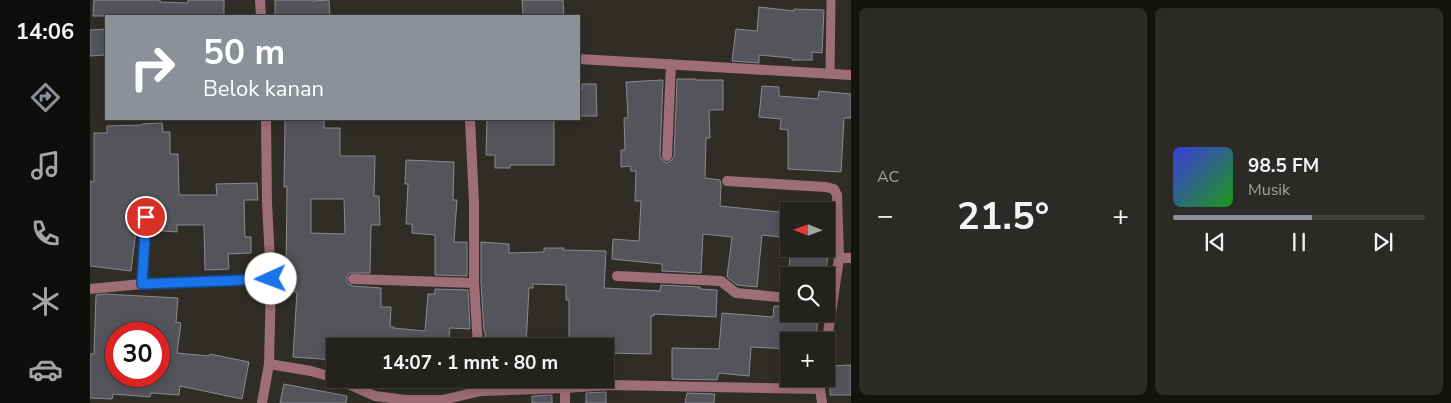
<!DOCTYPE html>
<html lang="id">
<head>
<meta charset="utf-8">
<style>
	:root { --surface:#24221d; --page:#2c2a26; --text:#f1f3f6; --muted:#a3a4a4; --line:#413f3b; --accent:#8c9099 }
	body { margin:0; font-family:"Nunito Sans",sans-serif; background:var(--page); color:var(--text); height:100vh; display:flex; flex-direction:column; font-size:19px; white-space:nowrap }
	* { box-sizing:border-box; margin:0 }
	p { font-size:16px; color:var(--muted) }
	.icon { flex:none; width:28px; height:28px; fill:none; stroke:currentColor; stroke-width:2; stroke-linecap:round; stroke-linejoin:round }
	.map { position:relative; flex:1; overflow:hidden }
	.side { display:flex; flex-direction:column; gap:8px; padding:8px; background:#141310; width:600px }
	.side>* { flex:none }
	.guide { position:absolute; left:15px; top:15px; width:475px; height:105px; border-radius:0px; box-shadow:0 2px 12px #0003,0 0 0 1px var(--line); background:#8c9099; color:#fff; overflow:hidden }
	.needle { width:32px; rotate:271deg }
	.tools { position:absolute; left:690px; top:202px; display:grid; gap:10px }
	.tools a { display:grid; place-items:center; width:55px; height:55px; border-radius:0px; background:var(--surface); box-shadow:0 2px 12px #0003,0 0 0 1px var(--line); font-size:25px }
	.speed { position:absolute; left:15px; top:322px; display:flex; gap:10px; font-size:25px; font-weight:700; text-align:center }
	.speed>* { display:grid; place-content:center; width:65px; height:65px; border-radius:50%; background:var(--surface); box-shadow:0 2px 12px #0003,0 0 0 1px var(--line); line-height:1 }
	.speed .limit { border:8px solid #d22; background:#fff; color:#111 }
	.pin { position:absolute; display:grid; place-items:center; width:42px; height:42px; color:#fff; margin:-21px; border:2px solid #fff; border-radius:50%; box-shadow:0 1px 5px #0007 }
	.me { position:absolute; width:55px; margin:-28px; rotate:268deg; stroke-linejoin:round; filter:drop-shadow(0 0 4px #0008) }
	.turn { display:flex; align-items:center; gap:18px; height:105px; padding:0 15px; font-size:22px }
	.turn .icon { width:65px; height:65px; stroke-width:2.5 }
	.turn b { display:block; font-size:35px; line-height:42px }
	.big { font-size:38px; font-weight:700; line-height:1.1 }
	.side .widget { flex:1; display:flex; flex-direction:column; justify-content:center; gap:8px; min-width:0; padding:0 18px; border-radius:8px; background:var(--page) }
	.song { display:flex; align-items:center; gap:15px }
	.cover { width:60px; height:60px; border-radius:8px; background:linear-gradient(135deg,hsl(240 70% 55%),hsl(120 70% 35%)) }
	.played { height:5px; border-radius:2px; background:linear-gradient(90deg,var(--accent) 55%,var(--line) 55%) }
	.keys { display:flex; justify-content:space-around; direction:ltr }
	.heat { display:flex; justify-content:space-between; align-items:center; font-size:28px; direction:ltr }
	.side .tiles { flex:1; display:grid; gap:8px; grid-template-columns:repeat(2,1fr) }
	.trip { position:absolute; left:236px; top:338px; width:288px; height:50px; border-radius:0px; background:var(--surface); box-shadow:0 2px 12px #0003,0 0 0 1px var(--line); font-weight:700; line-height:50px; text-align:center }
	main { display:flex; flex:1; min-height:0 }
	.menu { display:flex; flex-direction:column; width:90px; justify-content:space-around; align-items:center; background:#0e0e0c; color:var(--muted) }
	.menu .icon { width:35px; height:35px }
	.menu .selected { color:var(--accent) }
	.menu b { font-size:22px; color:var(--text) }
	.map>svg:first-child { display:block }
	.building { fill:#54555b; stroke:#8a8b92; fill-rule:evenodd }
	.lines { fill:none; stroke-linecap:round; stroke-linejoin:round }
	.service { stroke:#9e6d78; stroke-width:9 }
	.minor { stroke:#9e6d78; stroke-width:10 }
	.route-casing { stroke:#114b97; stroke-width:12 }
	.route { stroke:#1a73e8; stroke-width:9 }
</style>
</head>
<body>
<main>
<nav class="menu">
<b>14:06</b>
<svg class="icon selected" aria-label="directions" viewBox="0 0 24 24"><path d="M12 3l9 9-9 9-9-9zM9 14v-3h6M13 9l2 2-2 2"/></svg>
<svg class="icon" aria-label="music" viewBox="0 0 24 24"><path d="M9 18V5l10-2v13"/><circle cx="6" cy="18" r="3"/><circle cx="16" cy="16" r="3"/></svg>
<svg class="icon" aria-label="phone" viewBox="0 0 24 24"><path d="M5 4h4l2 5-3 2q2 4 5 5l2-3 5 2v4C11 20 4 13 5 4z"/></svg>
<svg class="icon" aria-label="climate" viewBox="0 0 24 24"><path d="M12 3v18M4 7l16 10M4 17L20 7"/></svg>
<svg class="icon" aria-label="car" viewBox="0 0 24 24"><path d="M5 17H2v-5l4-1 3-4h7l3 4 3 1v5h-3M9 17h6M6 11h13"/><circle cx="7" cy="17" r="2"/><circle cx="17" cy="17" r="2"/></svg>
</nav>
<div class="map">
<svg width="761" height="403" viewBox="0 0 761 403">
	<rect width="100%" height="100%" fill="#302d27"/>
	<g class="building">
		<polygon points="4,0 70,0 70,2 98,3 98,0 134,0 134,16 3,16"/>
		<polygon points="185,0 222,0 222,1 239,0 240,16 185,16"/>
		<polygon points="432,0 473,0 474,16 433,16"/>
		<polygon points="669,7 704,11 704,9 734,10 732,53 722,52 722,60 702,60 702,58 669,55 669,63 642,61 646,29 667,31"/>
		<polygon points="16,29 16,55 0,56 0,30"/>
		<polygon points="587,79 606,79 606,80 633,80 633,110 619,110 620,138 616,138 615,178 630,180 631,185 630,206 699,213 699,238 672,235 667,287 647,285 637,277 642,237 613,234 611,273 572,271 572,264 522,259 523,239 549,241 551,201 545,201 546,171 541,171 540,166 531,167 531,150 535,150 534,118 538,118 536,82 573,80 570,156 573,161 577,163 582,160 584,156"/>
		<polygon points="492,84 506,84 507,116 489,116 489,89 492,89"/>
		<polygon points="672,86 689,87 689,96 728,99 729,91 761,94 761,118 754,118 751,172 698,169 698,130 690,129 691,119 669,117"/>
		<path d="M195 119H234V128H250V156H285L284 196H289L290 225H281L280 273H260L257 276V283L263 286 291 288V307H301L300 327H304L303 328 335 331 338 294H345V289L378 290 380 329 360 328 358 346H245V360L203 357 207 292 188 290V275L196 276 197 186 194 187ZM221 199H254L255 234 221 233Z"/>
		<polygon points="397,119 464,119 464,165 420,165 420,168 405,168 405,155 396,155"/>
		<polygon points="72,123 73,132 80,132 80,154 88,154 89,195 127,195 126,184 167,183 168,200 154,200 155,237 161,237 161,253 138,254 139,269 115,270 114,225 87,225 87,232 61,230 62,215 60,212 56,211 51,214 49,231 46,230 41,271 0,266 0,181 4,182 4,133 17,133 17,126 52,125 52,124"/>
		<polygon points="316,160 364,162 363,200 367,200 364,242 377,242 377,276 345,275 345,235 322,233 322,224 316,224 318,184 315,184"/>
		<polygon points="391,242 419,244 419,253 454,252 454,248 474,248 473,250 516,251 514,288 570,291 571,285 610,287 610,289 627,290 626,317 564,314 564,316 561,316 561,354 515,353 515,346 479,346 479,300 476,300 476,285 443,284 443,288 439,288 436,346 403,346 403,340 395,339 395,331 394,331 391,283"/>
		<polygon points="701,249 739,249 736,270 721,268 720,276 698,276"/>
		<path d="M15 294 88 298 86 322 91 323 87 353 119 356 120 354 159 362 152 399 90 386 89 395 61 393 60 397 23 394 22 399 0 398V354H4L6 295ZM26 334H69V376H26Z"/>
		<polygon points="684,306 699,306 699,314 728,314 726,341 699,341 699,349 661,347 659,376 629,373 627,380 582,379 582,348 629,349 632,313 683,317"/>
		<polygon points="761,365 761,395 740,395 740,366"/>
		<polygon points="194,384 257,396 256,403 190,403"/>
		<polygon points="516,392 516,403 496,403 496,393"/>
		<polygon points="597,393 625,394 624,403 595,403"/>
		<polygon points="462,395 462,403 442,403 442,396"/>
	</g>
	<g class="lines">
		<g class="service">
			<polyline points="740,74 741,0"/>
			<polyline points="52,284 56,217"/>
		</g>
		<g class="minor">
			<polyline points="170,0 171,16"/>
			<polyline points="489,59 761,75"/>
			<polyline points="380,119 384,204 384,283 388,346"/>
			<polyline points="577,156 581,64"/>
			<polyline points="637,181 736,187 744,189 747,195 749,258"/>
			<polyline points="527,276 631,281 646,293 699,298"/>
			<polyline points="263,279 384,283"/>
			<polyline points="0,289 52,284 181,279"/>
			<polyline points="736,347 749,258 761,258"/>
			<polyline points="179,364 221,371 245,378"/>
			<polyline points="247,379 285,396 316,400 352,400 391,391 475,388 520,385 730,389"/>
			<polyline points="390,379 391,391"/>
			<polyline points="732,379 730,389 732,403"/>
			<polyline points="475,388 475,403"/>
			<polyline points="172,403 179,364 181,279 177,203 176,119"/>
		</g>
	</g>
	<g class="lines">
		<g class="route-casing">
			<polyline id="route" points="56,217 52,284 181,279"/>
		</g>
		<use href="#route" class="route"/>
	</g>
</svg>
<div class="tools">
<a><svg class="needle" viewBox="-14 -14 28 28"><path d="M0-13l5 13h-10z" fill="#e53935"/><path d="M0 13l5-13h-10z" fill="#a3a4a4"/></svg></a>
<a><svg class="icon" aria-label="search" viewBox="0 0 24 24"><circle cx="10" cy="10" r="6"/><path d="M15 15l6 6"/></svg></a>
<a>+</a>
</div>
<div class="speed"><div class="limit">30</div></div>
<div class="pin" style="left:56px;top:217px;background:#d93025"><svg class="icon" aria-label="arrive" viewBox="0 0 24 24"><path d="M6 21V4h12l-3 4 3 4H6"/></svg></div>
<svg class="me" style="left:181px;top:279px" viewBox="-20 -20 40 40"><circle r="19" fill="#fff"/><path d="M0-13L10 11 0 6-10 11z" fill="#1a73e8"/></svg>
<div class="trip">14:07 · 1 mnt · 80 m</div>
<div class="guide">
<div class="turn"><svg class="icon" aria-label="right" viewBox="0 0 24 24"><path d="M7 20v-9h11M14 6l5 5-5 5"/></svg><div><b>50 m</b>Belok kanan</div></div>
</div>
</div>
<section class="side">
<div class="tiles">
<div class="widget"><p>AC</p>
<div class="heat"><a>−</a><b class="big">21.5°</b><a>+</a></div>
</div>
<div class="widget">
<div class="song"><i class="cover"></i><div><b>98.5 FM</b><p>Musik</p></div></div>
<div class="played"></div>
<div class="keys"><svg class="icon" aria-label="previous" viewBox="0 0 24 24"><path d="M18 5L8 12l10 7zM5 5v14"/></svg><svg class="icon" aria-label="pause" viewBox="0 0 24 24"><path d="M8 5v14M16 5v14"/></svg><svg class="icon" aria-label="next" viewBox="0 0 24 24"><path d="M6 5l10 7-10 7zM19 5v14"/></svg></div>
</div>
</div>
</section>
</main>
</body>
</html>
